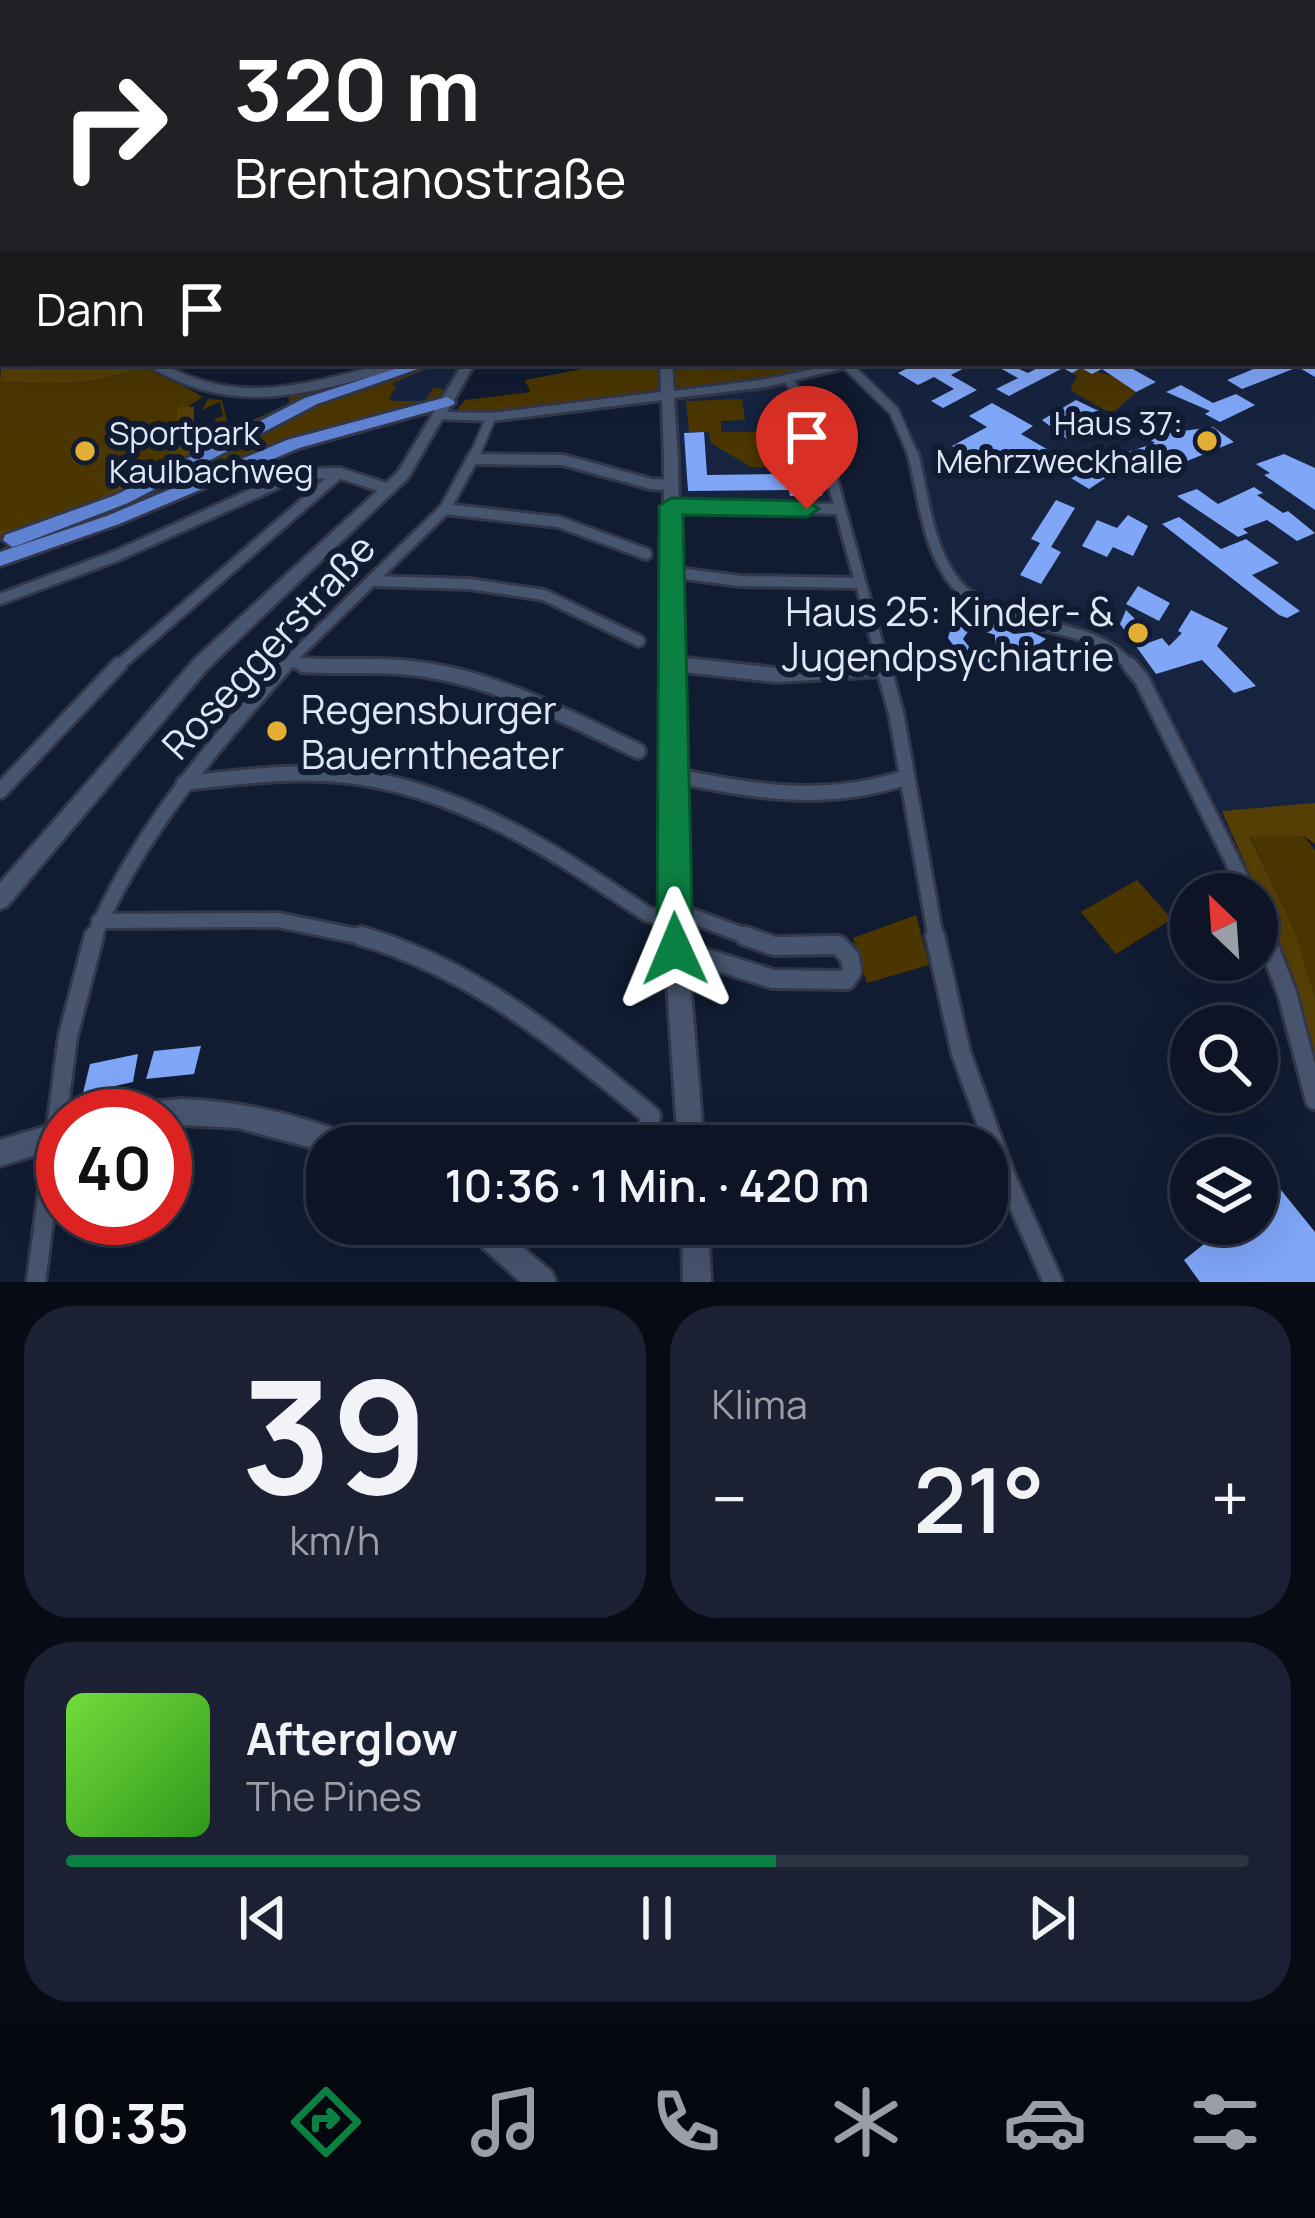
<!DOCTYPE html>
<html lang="de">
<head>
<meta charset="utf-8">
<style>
	:root { --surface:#0d1425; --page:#1b2132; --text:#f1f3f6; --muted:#9a9ea7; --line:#2d3342; --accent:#0b8043 }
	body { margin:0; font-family:Manrope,sans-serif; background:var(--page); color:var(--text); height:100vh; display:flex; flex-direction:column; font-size:45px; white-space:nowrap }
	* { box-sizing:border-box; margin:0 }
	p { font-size:39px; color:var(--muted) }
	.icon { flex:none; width:66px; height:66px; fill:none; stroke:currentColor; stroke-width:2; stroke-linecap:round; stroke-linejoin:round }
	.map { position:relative; height:1282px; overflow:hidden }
	.side { display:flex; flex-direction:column; gap:24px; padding:24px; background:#070b14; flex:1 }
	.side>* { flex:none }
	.guide { position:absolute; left:0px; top:0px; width:1317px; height:366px; box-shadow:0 12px 48px #0002,0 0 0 3px var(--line); background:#202124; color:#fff; overflow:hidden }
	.needle { width:78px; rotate:335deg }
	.fabs { position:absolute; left:1170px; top:873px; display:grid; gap:24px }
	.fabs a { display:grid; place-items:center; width:108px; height:108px; border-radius:50%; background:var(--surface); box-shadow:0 12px 48px #0002,0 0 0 3px var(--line); font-size:60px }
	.speed { position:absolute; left:36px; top:1089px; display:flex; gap:24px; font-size:60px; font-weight:700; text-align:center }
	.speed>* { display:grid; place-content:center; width:156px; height:156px; border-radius:50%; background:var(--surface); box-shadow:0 12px 48px #0002,0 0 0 3px var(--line); line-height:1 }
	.speed .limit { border:18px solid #d22; background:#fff; color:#111 }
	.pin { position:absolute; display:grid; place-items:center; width:102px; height:102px; color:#fff; margin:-123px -51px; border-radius:50% 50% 50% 0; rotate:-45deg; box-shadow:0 0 12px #0007 }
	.pin .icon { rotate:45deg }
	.me { position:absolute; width:132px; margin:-66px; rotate:359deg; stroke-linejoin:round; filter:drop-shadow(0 0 9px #0008) }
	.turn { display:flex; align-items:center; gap:42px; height:252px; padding:0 36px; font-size:54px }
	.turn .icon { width:156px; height:156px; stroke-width:2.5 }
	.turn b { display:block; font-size:84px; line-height:102px }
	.then { display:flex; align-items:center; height:114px; padding:0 36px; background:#0003; gap:24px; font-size:45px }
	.big { font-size:90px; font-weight:600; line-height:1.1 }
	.side .card { flex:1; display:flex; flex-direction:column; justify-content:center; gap:18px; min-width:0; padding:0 42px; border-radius:48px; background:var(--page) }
	.side .dial { align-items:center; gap:0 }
	.dial b { font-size:156px; line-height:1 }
	.song { display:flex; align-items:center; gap:36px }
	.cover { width:144px; height:144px; border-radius:18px; background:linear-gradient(135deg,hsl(100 70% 55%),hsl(110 70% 35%)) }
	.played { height:12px; border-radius:6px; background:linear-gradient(90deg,var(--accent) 60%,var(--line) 60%) }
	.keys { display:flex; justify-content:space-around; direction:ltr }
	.heat { display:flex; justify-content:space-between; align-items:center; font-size:66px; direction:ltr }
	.side .tiles { flex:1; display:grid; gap:24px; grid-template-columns:1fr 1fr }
	.card:last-child { grid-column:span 2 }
	.trip { position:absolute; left:306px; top:1125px; width:702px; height:120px; border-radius:48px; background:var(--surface); box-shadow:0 12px 48px #0002,0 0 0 3px var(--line); font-weight:600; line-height:120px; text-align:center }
	.dock { display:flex; height:192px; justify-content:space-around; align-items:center; background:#05080f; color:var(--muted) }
	.dock .icon { width:84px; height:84px }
	.dock .active { color:var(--accent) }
	.dock b { font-size:54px; color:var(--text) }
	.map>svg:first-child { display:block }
	.built { fill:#172440 }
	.green { fill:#4b3600 }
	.forest { fill:#563f04 }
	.building { fill:#80a6f8; fill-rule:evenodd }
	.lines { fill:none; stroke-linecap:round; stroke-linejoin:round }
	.street-far3-casing { stroke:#323749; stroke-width:14 }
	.street-far2-casing { stroke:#323749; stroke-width:16 }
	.street-far1-casing { stroke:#323749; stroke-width:20 }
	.street-casing { stroke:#323749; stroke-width:24 }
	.secondary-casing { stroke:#323749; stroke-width:6 }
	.highway-casing { stroke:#323749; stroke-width:6 }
	.street-far3 { stroke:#48556f; stroke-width:9 }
	.street-far2 { stroke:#48556f; stroke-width:10 }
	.street-far1 { stroke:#48556f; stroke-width:14 }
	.street { stroke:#48556f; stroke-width:18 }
	.secondary { fill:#48556f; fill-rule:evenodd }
	.highway { fill:#5f83d2; fill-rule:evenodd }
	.route { fill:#0b8043; stroke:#07532c; stroke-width:3 }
	.poi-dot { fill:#e2af34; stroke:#111b31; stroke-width:4.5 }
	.labels { text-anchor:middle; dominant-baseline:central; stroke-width:12; stroke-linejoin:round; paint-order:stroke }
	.far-poi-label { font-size:33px; fill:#dfe7f7; stroke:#111b31; text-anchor:end }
	.poi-label { font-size:39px; fill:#dfe7f7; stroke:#111b31; text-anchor:end }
	.street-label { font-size:39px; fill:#dfe7f7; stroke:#111b31 }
</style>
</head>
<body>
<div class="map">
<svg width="1315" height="1282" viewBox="0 0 1315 1282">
	<rect width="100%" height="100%" fill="#111b31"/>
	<g class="built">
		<polygon points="1315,311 1315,844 1304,836 1232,837 1155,683 1127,649 1121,650 1093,632 995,607 968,593 936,545 908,425 858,370 872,363 1314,363"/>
		<polygon points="437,363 463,363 436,406 377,402 390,376"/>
		<polygon points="783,385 811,426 828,504 681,504 676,401"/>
	</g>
	<g class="green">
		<path d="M417 363 341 387 108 502 0 537V381C52 386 96 386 146 365L203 397 190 405 194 445 227 431 223 422 216 423 215 419 223 416 220 402 202 410 208 399 222 400 229 430 290 404 288 396 316 394 334 382Z"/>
		<path d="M441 363 391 384 397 386 389 398 393 401H425L433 388 444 389 435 403 196 480 193 475 80 523 0 550C20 536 53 532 77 522 196 470 309 382 441 363Z"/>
		<polygon points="613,363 657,363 659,387 654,392 496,412 457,410 465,400 530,392 525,380"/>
		<polygon points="672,363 846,363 776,378 681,389 675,384"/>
		<polygon points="1081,368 1133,381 1126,386 1136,392 1112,414 1070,390 1077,376 1072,373"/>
		<polygon points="742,399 745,420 721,421 721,432 762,432 769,467 751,467 711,443 709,432 689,432 686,401"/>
		<polygon points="1250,836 1304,836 1315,850 1315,997 1295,931"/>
		<polygon points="1137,880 1172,919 1116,954 1081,912"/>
		<polygon points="916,915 929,965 867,983 853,938"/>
	</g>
	<g class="forest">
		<path d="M3 346V363L146 365C96 386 52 386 0 381Z"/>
		<path d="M388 371C254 415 136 498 0 539V531C62 527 114 488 167 459L175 443 178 407H194V445L319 393 327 384Z"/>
		<polygon points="1315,803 1315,844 1304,836 1250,837 1295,931 1315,997 1315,1079 1286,958 1222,811"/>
	</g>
	<g class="building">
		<polygon points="918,363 974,363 951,375 977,390 943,408 931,401 954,389 934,377 918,385 898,373"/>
		<polygon points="1006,363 1028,373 1047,363 1122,363 1156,382 1136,392 1102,369 1092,374 1081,368 1072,373 1063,368 1009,396 996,389 1018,378 998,367"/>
		<polygon points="1268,363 1315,363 1315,377 1298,367 1242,389 1227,380"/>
		<polygon points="1181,385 1213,403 1236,394 1255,405 1220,422 1205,414 1210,411 1166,392"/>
		<polygon points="1076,400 1107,415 1067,439 1042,420"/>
		<polygon points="992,403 1033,426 1021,434 1069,462 1081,454 1113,473 1089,489 1048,464 1037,471 1007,453 983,466 952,446 987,427 969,416"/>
		<polygon points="1213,427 1234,442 1150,476 1122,454 1155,443 1148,438 1160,434"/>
		<polygon points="704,432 707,475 774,474 766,434 811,437 817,461 786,462 789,481 818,481 822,496 790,496 789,490 688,491 684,433"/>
		<polygon points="1284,454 1315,468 1315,510 1264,475 1270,473 1256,464"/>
		<polygon points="1254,487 1263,493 1257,495 1283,513 1288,511 1315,533 1297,541 1267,520 1243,529 1248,533 1238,537 1177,496 1197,489 1218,504"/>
		<polygon points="1056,500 1075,508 1051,547 1061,552 1041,584 1020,575 1040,543 1031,539"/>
		<polygon points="1128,515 1148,526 1133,556 1113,547 1107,557 1082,546 1097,520 1117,528"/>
		<polygon points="1179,517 1221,549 1246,539 1279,563 1252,575 1300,611 1287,618 1279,615 1162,524"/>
		<polygon points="1138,586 1170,603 1159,621 1126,604"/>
		<polygon points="1126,610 1150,634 1145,644 1162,638 1169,646 1182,633 1178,631 1191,610 1228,628 1217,646 1256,686 1234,693 1202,660 1156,674 1120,624"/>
		<path d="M974 615 1014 634 1032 632 1046 639 1032 649H1020L1002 668 974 663 961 656 948 638 953 621ZM971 627 995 635V650L984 653 970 648 963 639Z"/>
		<polygon points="201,1046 194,1074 146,1079 154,1051"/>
		<polygon points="138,1054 133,1082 83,1093 90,1064"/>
		<polygon points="1277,1185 1315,1232 1315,1282 1200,1282 1184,1260 1229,1224 1257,1224 1257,1201"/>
	</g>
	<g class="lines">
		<g class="street-far3-casing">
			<g id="street-far3">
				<path d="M152 363C240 416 313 386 405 363"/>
				<polyline points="848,366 894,411 914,457"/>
				<polyline points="789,380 817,426 826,457"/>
				<polyline points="474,457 491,417"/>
			</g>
		</g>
		<g class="street-far2-casing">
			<g id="street-far2">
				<polyline points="825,454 884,668"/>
				<path d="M913 454C923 493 926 536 947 571 988 641 1083 609 1132 668"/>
				<polyline points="472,459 563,460 651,484 672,485"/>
				<polyline points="671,506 840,509"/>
				<polyline points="445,509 559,522 646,554"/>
				<polyline points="670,572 740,581 860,583"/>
				<polyline points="373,581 469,584 544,595 639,641"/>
				<polyline points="0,599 116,556 297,474 339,473 389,489"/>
				<polyline points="289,661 305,666 416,668"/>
				<polyline points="671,664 714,668"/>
				<polyline points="116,668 339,473"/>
				<polyline points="282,668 445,509 475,454"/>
			</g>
		</g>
		<g class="street-far1-casing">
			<g id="street-far1">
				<path d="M303 665C344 668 386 663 426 670 502 681 570 719 638 751"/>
				<polyline points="685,665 776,675 883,669"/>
				<polyline points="883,665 896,713 936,939"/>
				<polyline points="1130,665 1142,680 1249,894"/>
				<path d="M673 775C753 792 827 804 907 777"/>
				<path d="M184 783C235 778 288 770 340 775 456 786 553 851 647 914L674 922"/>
				<polyline points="0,791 119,665"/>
				<polyline points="675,910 754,939"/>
				<polyline points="1257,913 1267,939"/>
				<polyline points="99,921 278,920 372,939"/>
				<path d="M93 939C138 834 209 750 285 665"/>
			</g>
		</g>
		<g class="street-casing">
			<g id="street">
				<path d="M361 936C472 967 564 1044 651 1116L643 1146"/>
				<polyline points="935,936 961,1053 1006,1177 1053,1282"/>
				<polyline points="1265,936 1287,993 1315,1100"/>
				<polyline points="676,949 773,979 846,980 852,971 850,957 838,945 774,946 745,936"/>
				<polyline points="987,1184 1006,1177"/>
				<polyline points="36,1282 68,1036 94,936"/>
			</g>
		</g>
		<g class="secondary-casing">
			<g id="secondary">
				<rect x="1314" y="280" width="1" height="7"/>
				<rect x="1314" y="297" width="1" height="6"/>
				<rect x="0" y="312" width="3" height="7"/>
				<polygon points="463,363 475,363 447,412 491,413 661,392 660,363 672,363 674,391 767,379 842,363 864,363 767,387 674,398 678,459 685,922 704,1146 678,1146 663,922 664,459 662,400 491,421 442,419 408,478 207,669 7,906 0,909 0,883 195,659 398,472"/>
				<path d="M182 1099C242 1102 300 1114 355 1137L359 1146H327V1152L238 1128 165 1124V1116H114L117 1107 126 1104Z"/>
				<polygon points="63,1121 63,1147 0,1166 0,1140"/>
				<polygon points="462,1224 495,1224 552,1272 556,1282 521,1282 466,1233"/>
				<polygon points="682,1224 708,1224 711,1282 683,1282"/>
			</g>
		</g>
		<g class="highway-casing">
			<g id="highway">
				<polygon points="413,363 435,363 317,404 128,503 19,545 12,547 3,540 5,535 116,495 305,398"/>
				<polygon points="447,397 455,402 453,405 299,448 119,524 0,566 0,552 107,516 287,440"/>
			</g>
		</g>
		<use href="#street-far3" class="street-far3"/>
		<use href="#street-far2" class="street-far2"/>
		<use href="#street-far1" class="street-far1"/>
		<use href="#street" class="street"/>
		<use href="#secondary" class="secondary"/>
		<use href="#highway" class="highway"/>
	</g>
	<linearGradient id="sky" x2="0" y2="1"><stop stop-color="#090f1b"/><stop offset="0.47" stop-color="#323f5a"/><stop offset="1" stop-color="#323f5a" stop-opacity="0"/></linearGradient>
	<rect width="1315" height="340" fill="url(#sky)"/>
	<polygon class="route" points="671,498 807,501 819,509 807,517 683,515 693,949 688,961 675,967 663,961 657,949 659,506"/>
	<g class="poi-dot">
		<circle cx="1207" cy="441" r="12"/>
		<circle cx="85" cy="451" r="12"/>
		<circle cx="1138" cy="633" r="12"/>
		<circle cx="277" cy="731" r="12"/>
	</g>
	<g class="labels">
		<g class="far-poi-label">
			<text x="1183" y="422">Haus 37:<tspan x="1183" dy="38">Mehrzweckhalle</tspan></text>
			<text x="109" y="432" text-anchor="start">Sportpark<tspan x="109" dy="38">Kaulbachweg</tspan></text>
		</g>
		<g class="poi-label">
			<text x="1114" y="611">Haus 25: Kinder- &amp;<tspan x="1114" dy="45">Jugendpsychiatrie</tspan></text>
			<text x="301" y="709" text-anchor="start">Regensburger<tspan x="301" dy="45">Bauerntheater</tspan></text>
		</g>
		<g class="street-label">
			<text transform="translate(268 646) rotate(-47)">Roseggerstraße</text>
		</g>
	</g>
</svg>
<div class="fabs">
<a><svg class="needle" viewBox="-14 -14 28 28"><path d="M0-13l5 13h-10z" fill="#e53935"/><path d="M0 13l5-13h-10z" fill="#9a9ea7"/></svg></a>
<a><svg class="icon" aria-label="search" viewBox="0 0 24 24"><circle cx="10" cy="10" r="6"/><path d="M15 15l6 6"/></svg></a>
<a><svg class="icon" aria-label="layers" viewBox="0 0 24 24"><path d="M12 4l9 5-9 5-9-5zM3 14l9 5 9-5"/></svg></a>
</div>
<div class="speed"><div class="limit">40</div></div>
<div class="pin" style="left:807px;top:509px;background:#d93025"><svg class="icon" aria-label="arrive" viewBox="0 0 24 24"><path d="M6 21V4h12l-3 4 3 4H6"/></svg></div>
<svg class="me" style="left:675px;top:949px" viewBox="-20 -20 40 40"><path d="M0-17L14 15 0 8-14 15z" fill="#0b8043" stroke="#fff" stroke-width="4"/></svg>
<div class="trip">10:36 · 1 Min. · 420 m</div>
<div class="guide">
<div class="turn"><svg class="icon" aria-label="right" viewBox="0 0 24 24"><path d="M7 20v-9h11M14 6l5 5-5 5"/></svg><div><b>320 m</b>Brentanostraße</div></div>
<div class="then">Dann<svg class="icon" aria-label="arrive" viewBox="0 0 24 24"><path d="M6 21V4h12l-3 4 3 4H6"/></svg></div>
</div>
</div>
<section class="side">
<div class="tiles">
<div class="card dial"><b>39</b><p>km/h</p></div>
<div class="card"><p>Klima</p>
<div class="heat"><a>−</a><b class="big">21°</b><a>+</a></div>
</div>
<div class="card">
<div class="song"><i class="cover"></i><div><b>Afterglow</b><p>The Pines</p></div></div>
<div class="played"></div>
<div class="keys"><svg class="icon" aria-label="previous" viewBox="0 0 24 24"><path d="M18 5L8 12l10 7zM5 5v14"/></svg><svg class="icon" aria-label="pause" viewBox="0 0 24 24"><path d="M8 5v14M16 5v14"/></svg><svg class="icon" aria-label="next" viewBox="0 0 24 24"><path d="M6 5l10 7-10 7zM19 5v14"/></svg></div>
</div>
</div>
</section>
<nav class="dock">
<b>10:35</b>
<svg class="icon active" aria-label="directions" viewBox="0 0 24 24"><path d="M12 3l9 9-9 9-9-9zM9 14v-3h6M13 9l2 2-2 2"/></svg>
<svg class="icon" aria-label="music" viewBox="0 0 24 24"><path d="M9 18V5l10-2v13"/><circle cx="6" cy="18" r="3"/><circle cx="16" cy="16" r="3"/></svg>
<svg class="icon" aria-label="phone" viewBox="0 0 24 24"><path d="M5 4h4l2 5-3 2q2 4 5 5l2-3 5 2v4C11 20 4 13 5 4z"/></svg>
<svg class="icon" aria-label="climate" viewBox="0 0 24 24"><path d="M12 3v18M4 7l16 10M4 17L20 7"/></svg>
<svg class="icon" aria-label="car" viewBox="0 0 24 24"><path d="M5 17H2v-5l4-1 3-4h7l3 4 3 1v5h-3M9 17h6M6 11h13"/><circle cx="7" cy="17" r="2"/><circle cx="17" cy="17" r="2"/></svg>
<svg class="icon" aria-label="filters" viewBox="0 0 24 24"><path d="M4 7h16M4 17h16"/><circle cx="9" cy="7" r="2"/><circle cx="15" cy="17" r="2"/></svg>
</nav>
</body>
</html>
